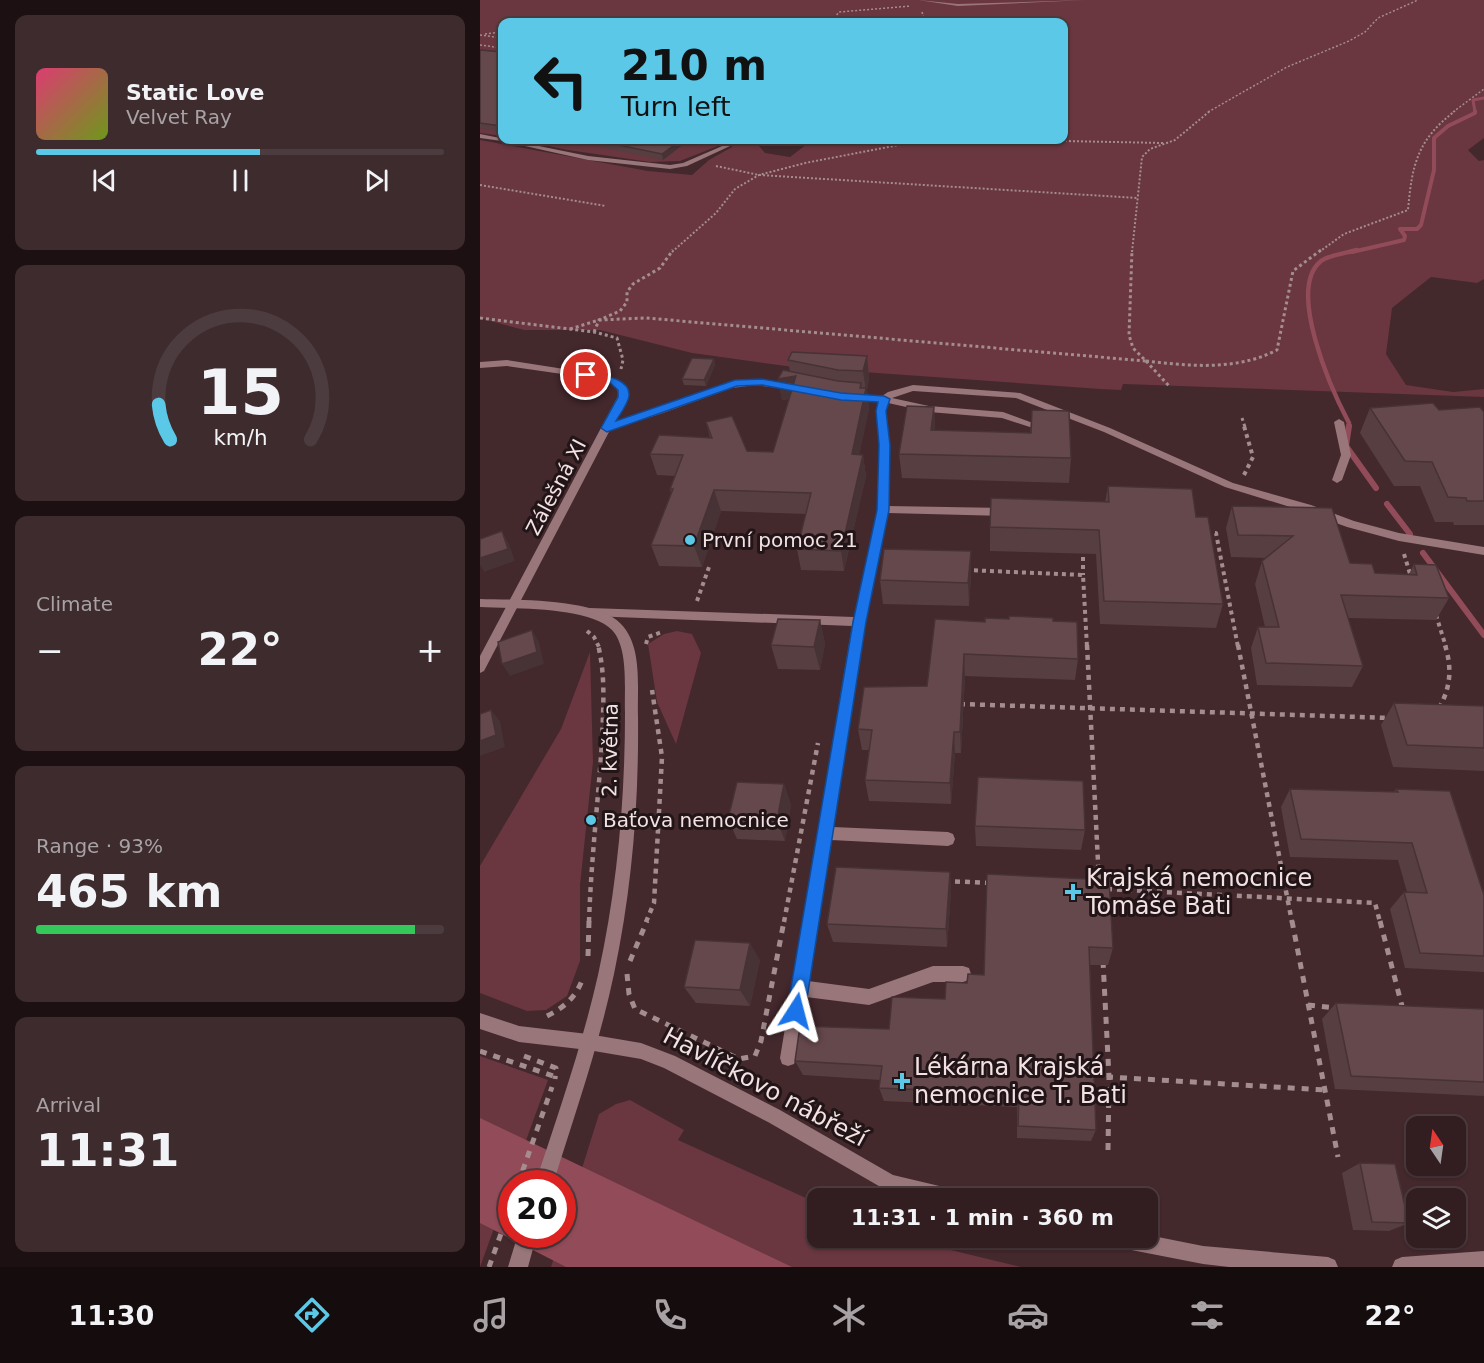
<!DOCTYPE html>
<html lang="en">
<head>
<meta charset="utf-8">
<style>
	:root { --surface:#321e21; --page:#3d2b2e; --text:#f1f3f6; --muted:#a8a2a5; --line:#4d3c3f; --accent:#5bc8e7 }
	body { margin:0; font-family:"DejaVu Sans",sans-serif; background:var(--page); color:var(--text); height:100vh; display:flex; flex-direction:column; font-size:22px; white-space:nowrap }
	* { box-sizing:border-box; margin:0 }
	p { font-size:20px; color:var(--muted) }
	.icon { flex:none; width:33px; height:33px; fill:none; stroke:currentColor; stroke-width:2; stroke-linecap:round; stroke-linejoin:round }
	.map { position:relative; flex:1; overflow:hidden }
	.panel { display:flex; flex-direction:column; gap:15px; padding:15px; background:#1c1012; width:480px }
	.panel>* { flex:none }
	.hud { position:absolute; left:18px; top:18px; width:570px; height:126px; border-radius:12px; box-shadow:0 2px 4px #0004,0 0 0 2px var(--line); background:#5bc8e7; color:#111; overflow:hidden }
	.needle { width:39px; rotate:347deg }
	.controls { position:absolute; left:926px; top:1116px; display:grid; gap:12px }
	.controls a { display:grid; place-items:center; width:60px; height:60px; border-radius:12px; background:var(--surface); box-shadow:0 2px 4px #0004,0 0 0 2px var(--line); font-size:30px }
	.speed { position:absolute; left:18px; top:1170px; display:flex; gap:12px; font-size:30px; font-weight:700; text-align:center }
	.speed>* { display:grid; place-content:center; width:78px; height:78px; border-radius:50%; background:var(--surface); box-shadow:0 2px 4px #0004,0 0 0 2px var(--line); line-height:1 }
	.speed .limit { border:9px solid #d22; background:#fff; color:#111 }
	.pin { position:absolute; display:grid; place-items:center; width:51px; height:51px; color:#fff; margin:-26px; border:3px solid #fff; border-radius:50%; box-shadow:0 2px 6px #0007 }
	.me { position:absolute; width:66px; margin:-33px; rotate:9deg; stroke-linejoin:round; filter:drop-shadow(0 0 4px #0008) }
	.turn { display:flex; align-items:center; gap:21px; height:126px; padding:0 24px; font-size:27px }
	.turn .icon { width:78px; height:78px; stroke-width:2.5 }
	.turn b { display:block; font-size:42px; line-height:51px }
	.big { font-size:45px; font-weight:800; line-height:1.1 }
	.panel .card { flex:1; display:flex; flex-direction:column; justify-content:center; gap:9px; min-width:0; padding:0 21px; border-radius:12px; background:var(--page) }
	.panel .dial { align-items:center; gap:0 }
	.dial svg { height:156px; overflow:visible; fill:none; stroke:var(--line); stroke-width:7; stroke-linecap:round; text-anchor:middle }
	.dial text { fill:var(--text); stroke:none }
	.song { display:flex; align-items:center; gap:18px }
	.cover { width:72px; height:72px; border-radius:9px; background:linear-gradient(135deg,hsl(340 70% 55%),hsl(80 70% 35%)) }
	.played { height:6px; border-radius:3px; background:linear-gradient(90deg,var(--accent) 55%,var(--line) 55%) }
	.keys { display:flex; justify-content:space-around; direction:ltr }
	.heat { display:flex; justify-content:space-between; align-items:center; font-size:33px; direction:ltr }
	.charge { height:9px; border-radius:4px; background:linear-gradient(90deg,#34c759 93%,var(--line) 0) }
	.trip { position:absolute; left:327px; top:1188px; width:351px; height:60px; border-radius:12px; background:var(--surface); box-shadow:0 2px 4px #0004,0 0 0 2px var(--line); font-weight:800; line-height:60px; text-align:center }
	.dock { display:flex; height:96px; justify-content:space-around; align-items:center; background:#140c0d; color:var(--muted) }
	.dock .icon { width:42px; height:42px }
	.dock .current { color:var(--accent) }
	.dock b { font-size:27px; color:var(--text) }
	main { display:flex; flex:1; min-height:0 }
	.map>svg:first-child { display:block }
	.green { fill:#6a363f }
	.water { fill:#924b58; fill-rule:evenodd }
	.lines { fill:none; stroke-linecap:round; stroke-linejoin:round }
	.stream-far3 { stroke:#924b58; stroke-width:3 }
	.stream-far2 { stroke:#924b58; stroke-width:4 }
	.stream-far1 { stroke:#924b58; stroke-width:4.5 }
	.stream { stroke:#924b58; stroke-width:6 }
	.path-far5 { stroke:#a38d8f; stroke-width:1.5; stroke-dasharray:2 2; stroke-linecap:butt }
	.path-far4 { stroke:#a38d8f; stroke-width:2; stroke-dasharray:2 2; stroke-linecap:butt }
	.path-far3 { stroke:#a38d8f; stroke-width:3; stroke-dasharray:3 3; stroke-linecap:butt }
	.path-far2 { stroke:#a38d8f; stroke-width:4; stroke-dasharray:4 4; stroke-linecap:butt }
	.path-far1 { stroke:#a38d8f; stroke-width:4.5; stroke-dasharray:5 5; stroke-linecap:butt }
	.path { stroke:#a38d8f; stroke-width:5; stroke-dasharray:7 7; stroke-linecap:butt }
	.service { fill:#98767a; fill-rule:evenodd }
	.minor { fill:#98767a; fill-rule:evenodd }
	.tertiary { fill:#98767a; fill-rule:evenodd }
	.wall { fill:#573e41 }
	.shaded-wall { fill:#473235 }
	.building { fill:#65484c; stroke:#473235; stroke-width:1.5 }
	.route { fill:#1a73e8; stroke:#114b97; stroke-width:1.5 }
	.poi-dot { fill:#5bc8e7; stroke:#211517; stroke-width:2 }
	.labels { text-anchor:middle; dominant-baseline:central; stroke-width:6; stroke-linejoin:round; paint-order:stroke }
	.street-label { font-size:20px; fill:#f3e1e3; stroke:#211517 }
	.poi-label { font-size:20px; fill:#f3e1e3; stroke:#211517; text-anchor:start }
	.near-poi-label { font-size:24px; fill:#f3e1e3; stroke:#211517; text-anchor:start }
	.near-street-label { font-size:24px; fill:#f3e1e3; stroke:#211517 }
</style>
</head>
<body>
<main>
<section class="panel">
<div class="card">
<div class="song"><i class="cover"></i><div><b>Static Love</b><p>Velvet Ray</p></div></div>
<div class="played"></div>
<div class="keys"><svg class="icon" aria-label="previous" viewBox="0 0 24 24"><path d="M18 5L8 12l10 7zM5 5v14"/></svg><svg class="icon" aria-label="pause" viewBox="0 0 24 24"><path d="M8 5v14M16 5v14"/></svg><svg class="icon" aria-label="next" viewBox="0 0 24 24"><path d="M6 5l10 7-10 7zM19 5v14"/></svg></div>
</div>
<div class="card dial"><svg viewBox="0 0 100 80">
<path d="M14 69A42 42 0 1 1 86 69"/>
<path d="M14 69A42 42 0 0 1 8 51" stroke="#5bc8e7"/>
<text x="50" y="56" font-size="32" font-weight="700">15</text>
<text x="50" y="72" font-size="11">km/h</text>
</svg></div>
<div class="card"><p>Climate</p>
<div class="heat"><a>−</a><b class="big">22°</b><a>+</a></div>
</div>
<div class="card"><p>Range · 93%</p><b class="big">465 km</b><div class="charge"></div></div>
<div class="card"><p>Arrival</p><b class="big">11:31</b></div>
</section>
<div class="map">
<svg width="1004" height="1267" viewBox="0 0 1004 1267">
	<rect width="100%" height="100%" fill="#43282c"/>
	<g class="green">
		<polygon points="0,0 1004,0 1004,138 988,150 999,161 1004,160 1004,279 997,283 951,277 912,308 906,354 926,385 973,392 1004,389 1004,397 643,384 641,390 620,389 313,367 212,353 120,330 44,330 0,318 0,140 168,171 212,175 229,160 252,147 253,140 200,161 170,162 88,150 39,140 284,140 279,146 285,153 310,157 327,144 302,140 584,140 584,22 22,22 22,136 0,133"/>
		<polygon points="197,631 212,634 221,653 196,744 177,702 168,644 184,634"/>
		<polygon points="110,652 113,762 100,885 100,961 87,996 66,1010 47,1011 0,993 0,866 81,729"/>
		<polygon points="0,1056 68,1080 0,1267"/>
		<polygon points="150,1100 204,1130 198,1140 337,1203 338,1238 421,1238 541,1267 71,1267 119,1114 136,1104"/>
	</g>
	<path class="water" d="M0 1118 312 1267H86L0 1223ZM32 1184H82V1234H32Z"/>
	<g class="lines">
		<polyline class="stream-far3" points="995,112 993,100 1004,98"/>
		<polyline class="stream-far2" points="872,252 924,240 925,236 920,229 937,229 941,225 954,170 954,138 968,126 995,113 995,111"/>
		<path class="stream-far1" d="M868 427 869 423C852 391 806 289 841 261 849 255 867 253 877 250"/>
		<g class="stream">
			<polyline points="869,426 866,446 896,488"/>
			<polyline points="907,504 930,534"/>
			<polyline points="943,553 1004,635"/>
		</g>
		<g class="path-far5">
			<polyline points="442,12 445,22"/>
			<polyline points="357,22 355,17 359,12 431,6"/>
			<polyline points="5,34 22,32"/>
			<polyline points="0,35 22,38"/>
			<polyline points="0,45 22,48"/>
			<polyline points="728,112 807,67 869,41 885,32 898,18 938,0"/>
			<polyline points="973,112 1004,89"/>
		</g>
		<g class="path-far4">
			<polyline points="533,140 683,143"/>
			<polyline points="236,166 279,175 658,198"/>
			<polyline points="0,185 126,206"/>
			<polyline points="192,252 236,213 255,189 279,175 325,163 445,140"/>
			<polyline points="652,252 662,157 670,149 695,140 730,111"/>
			<path d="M839 252 864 234 928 210C932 165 937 140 975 111"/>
		</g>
		<g class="path-far3">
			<polyline points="0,318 114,332 137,338 143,360 141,369"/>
			<polyline points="90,329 119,320 166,318 666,361 653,348 649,335 652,250"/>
			<polyline points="114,332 119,320 140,311 147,302 147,292 153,284 180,268 193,250"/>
			<path d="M666 361C710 366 756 371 797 350L813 271 841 250"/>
			<polyline points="666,361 689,386"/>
			<polyline points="762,418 765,427"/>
		</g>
		<g class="path-far2">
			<polyline points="764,475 773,457 764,426"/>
			<polyline points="727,533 736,533 758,647"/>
			<polyline points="603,549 603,575"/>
			<polyline points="924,554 931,577"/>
			<polyline points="486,570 603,575 607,647"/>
			<polyline points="217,601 229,567"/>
			<polyline points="956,615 966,647"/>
			<polyline points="107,631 114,637 119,647"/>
			<polyline points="166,644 168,637 182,632"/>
		</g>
		<g class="path-far1">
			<polyline points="607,645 619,882"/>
			<polyline points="758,645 812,922"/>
			<polyline points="480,704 910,718"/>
			<path d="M959 708C971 687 972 668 965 645"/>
			<polyline points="465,881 511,883"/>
			<polyline points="627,889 895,903 900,922"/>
			<path d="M109 922C111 862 118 802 122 742 123 710 126 676 118 645"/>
			<polyline points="166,922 174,903 182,757 172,690"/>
			<polyline points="304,922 338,743"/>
		</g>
		<g class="path">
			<polyline points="812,921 858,1157"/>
			<polyline points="900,921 923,1010"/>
			<polyline points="108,956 109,921"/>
			<polyline points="150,961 167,921"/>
			<polyline points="623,961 629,1077"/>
			<polyline points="147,974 149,994 155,1009 259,1059 275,1056 281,1041 304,921"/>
			<polyline points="828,1005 857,1008"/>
			<path d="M67 1016C85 1007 96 997 103 978"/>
			<polyline points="0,1051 76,1077"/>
			<polyline points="44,1056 76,1068 75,1079"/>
			<polyline points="628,1150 629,1077 845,1090"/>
			<polyline points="38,1184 72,1087"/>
			<polyline points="9,1267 32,1203"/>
		</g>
		<g class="service">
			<polygon points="438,0 478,4 606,0 478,6"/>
			<polygon points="255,140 285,140 286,141 283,143 253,143 253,141"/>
			<polygon points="433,385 540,393 630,428 753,483 831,505 874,521 919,533 1004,547 1004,555 919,541 867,527 823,511 745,487 624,432 536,398 433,391 412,398 449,406 523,412 561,426 556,429 522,418 449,412 408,403 406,411 410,445 408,506 525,508 530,512 525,516 408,513 385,622 353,827 468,832 473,834 475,839 473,844 468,846 351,840 328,981 389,989 453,966 483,966 489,968 491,974 489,980 483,982 453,982 389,1005 326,997 316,1058 314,1064 308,1066 302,1064 300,1058 372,626 110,616 104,612 110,608 374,617 398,509 400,445 396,411 399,401 374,400 369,397 374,394 402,396 408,392"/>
			<polygon points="859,419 864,422 871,455 862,480 857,483 852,480 861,455 854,422"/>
		</g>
		<g class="minor">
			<polygon points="0,134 108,156 190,165 203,163 256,140 263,140 207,166 190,169 108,160 22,141 0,138"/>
			<polygon points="27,360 129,376 142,382 149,394 134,423 250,383 275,380 307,383 312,386 307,389 275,385 252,388 183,413 130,430 4,671 0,673 0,656 139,394 135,386 124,380 27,366 0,368 0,362"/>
			<polygon points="0,1013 39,1026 108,1034 161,1043 195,1056 300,1110 413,1175 472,1189 478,1192 481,1198 436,1198 404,1189 288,1122 184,1068 161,1059 108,1050 39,1042 0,1029"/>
			<polygon points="668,1235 723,1246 848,1257 855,1260 858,1267 749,1267 723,1264 636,1247 629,1245 627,1238 668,1238"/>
			<polygon points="1004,1251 1004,1267 912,1267 915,1260 922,1257"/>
		</g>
		<g class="tertiary">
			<path d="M0 599C35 600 117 598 141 624 163 647 157 687 158 716 159 803 152 889 134 974 119 1045 95 1114 73 1184H55C78 1114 102 1046 118 975 137 889 145 801 145 713 144 690 149 648 132 630 109 606 32 609 0 607Z"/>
			<polygon points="38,1234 57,1234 48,1267 28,1267"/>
		</g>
	</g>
	<g class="wall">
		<polygon points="0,50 22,52 22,132 0,128"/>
		<polygon points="114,140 209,140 183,160 116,146"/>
		<polygon points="387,356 389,378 387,390 389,409 379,455 383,455 386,476 364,571 321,570 317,549 326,514 241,511 222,567 179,566 171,545 191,493 190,489 195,476 177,475 170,454 230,438 226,422 267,451 293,452 309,399 302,400 298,379 310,372 308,360"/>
		<polygon points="234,359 235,365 226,386 204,385 202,379"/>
		<polygon points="454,407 455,430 550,433 552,410 591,458 589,483 422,478 419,454"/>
		<polygon points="890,408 1004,412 1004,525 974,525 973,522 955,522 940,486 914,486 880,433"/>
		<polygon points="628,486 716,517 743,604 736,628 620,624 616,554 510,551 510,527 625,502"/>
		<polygon points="752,506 870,563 895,573 929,574 934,564 969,598 956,620 868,618 883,666 872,687 777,685 771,648 778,627 785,627 775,584 782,561 787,558 751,557 746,528"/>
		<polygon points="491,551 491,575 489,606 403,604 400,580"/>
		<polygon points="340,620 345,644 340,670 298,669 291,645"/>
		<polygon points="573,621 598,659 595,680 485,676 481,753 475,753 471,804 389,801 385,780 389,750 382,750 378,729 447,686 505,622"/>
		<polygon points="914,703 1004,706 1004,771 913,767 901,725"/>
		<polygon points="304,784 311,805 305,841 257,839 248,819"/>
		<polygon points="810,789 914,792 916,789 1004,895 1004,972 925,968 910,909 924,892 927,892 918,860 810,857 801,807"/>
		<polygon points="495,826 605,830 601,850 496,846"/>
		<polygon points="470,872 471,892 467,947 353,942 347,924"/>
		<polygon points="507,874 633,948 628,965 610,965 616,1130 611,1141 537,1138 537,1107 404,1101 399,1088 400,1080 323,1075 315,1061 409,1029 465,999 487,983 504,975"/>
		<polygon points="280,960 270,1006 216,1003 204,987"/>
		<polygon points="856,1003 1004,1009 1004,1096 855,1089 842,1019"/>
		<polygon points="880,1163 929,1223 909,1231 873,1230 862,1173"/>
	</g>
	<g class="shaded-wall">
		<polygon points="201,140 209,140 183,160 182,154"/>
		<polygon points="387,356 389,378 387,390 389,409 375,476 372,454 381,383 383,402 386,391 383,371"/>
		<polygon points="234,359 235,365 226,386 224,380"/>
		<polygon points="316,376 320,396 302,400 298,379"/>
		<polygon points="454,407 455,431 451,430"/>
		<polygon points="383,455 386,476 364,571 361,551"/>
		<polygon points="234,490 241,511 222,567 214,546"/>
		<polygon points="22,531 29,544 35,561 4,572 0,565 0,558"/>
		<polygon points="491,551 491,575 489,606 488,583"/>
		<polygon points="340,620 345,644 340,670 334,647"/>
		<polygon points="52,630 59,642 64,664 30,676 22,664"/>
		<polygon points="484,654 485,676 481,753 480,732"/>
		<polygon points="11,710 20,721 25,747 0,756 0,741"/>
		<polygon points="474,732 475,753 471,804 470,783"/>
		<polygon points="304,784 311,805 305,841 297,820"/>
		<polygon points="470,872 471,892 467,947 466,929"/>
		<polygon points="270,943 280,960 270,1006 260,990"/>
	</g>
	<g class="building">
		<polygon points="0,50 22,52 22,126 21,126 0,123"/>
		<polygon points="114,140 201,140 182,154"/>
		<polygon points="312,352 387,356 383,371 358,370 308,360"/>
		<polygon points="212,358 234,359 224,380 202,379"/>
		<polygon points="303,370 358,381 381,383 380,388 386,388 372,454 383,455 361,551 317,549 331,493 234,490 214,546 171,545 193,489 190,489 203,455 170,454 179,435 232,438 226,422 252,416 267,451 293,452 316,376 298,379"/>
		<polygon points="953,403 959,410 1000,407 1004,412 1004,501 987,501 986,498 968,497 952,462 925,461 890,408"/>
		<polygon points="427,406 454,407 451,430 551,433 552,410 589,411 591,458 419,454"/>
		<polygon points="628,486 712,489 716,517 728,517 743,604 624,601 619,530 510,527 511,498 629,502"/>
		<polygon points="752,506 852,508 870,563 892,564 895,573 937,575 934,564 956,565 969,598 861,595 883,666 786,663 778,627 799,627 782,561 813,536 758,535"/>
		<polygon points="22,531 28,549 0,558 0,539"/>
		<polygon points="404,549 491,551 488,583 400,580"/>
		<polygon points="529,616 573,618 573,621 597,622 598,659 484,654 480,732 474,732 470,783 385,780 392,730 378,729 384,687 447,686 455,619 505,622 505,618 529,619"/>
		<polygon points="298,619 340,620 334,647 291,645"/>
		<polygon points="52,630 57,652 22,664 18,642"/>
		<polygon points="914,703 1004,706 1004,748 927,745"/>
		<polygon points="11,710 16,735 0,741 0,714"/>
		<polygon points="498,777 603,781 605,830 495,826"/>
		<polygon points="257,782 304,784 297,820 248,819"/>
		<polygon points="810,789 918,792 916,789 970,791 1004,895 1004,956 940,953 924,892 947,893 932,843 821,839"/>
		<polygon points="356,867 470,872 466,929 347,924"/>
		<polygon points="507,874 629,880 633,948 609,947 616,1130 538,1126 539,1094 399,1088 402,1066 315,1061 320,1026 409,1029 412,997 465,999 466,982 487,983 488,974 504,975"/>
		<polygon points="215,940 270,943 260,990 204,987"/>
		<polygon points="856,1003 1004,1009 1004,1082 871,1076"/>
		<polygon points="880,1163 915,1164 929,1223 892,1222"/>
	</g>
	<path class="route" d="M106 372C119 375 151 377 149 396 148 404 140 414 136 421L255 380 282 379 361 393 404 396 410 399 406 411 410 445 409 510 386 622 325 1011 323 1018 316 1021 310 1018 307 1011 373 622 397 510 399 445 396 411 398 402 361 400 282 385 257 386 127 432 121 428 138 397V390L130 383 103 377V373Z"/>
	<g class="poi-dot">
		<circle cx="210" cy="540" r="6"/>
		<circle cx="111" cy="820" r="6"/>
		<path d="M590 883h6v6h6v6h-6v6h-6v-6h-6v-6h6z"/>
		<path d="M419 1072h6v6h6v6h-6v6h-6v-6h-6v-6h6z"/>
	</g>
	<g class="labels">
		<g class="street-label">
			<text transform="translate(76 487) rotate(-62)">Zálešná XI</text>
			<text transform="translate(130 750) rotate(-89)">2. května</text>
		</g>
		<g class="poi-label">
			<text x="222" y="540">První pomoc 21</text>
			<text x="123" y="820">Baťova nemocnice</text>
		</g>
		<g class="near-poi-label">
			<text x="606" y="878">Krajská nemocnice<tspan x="606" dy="28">Tomáše Bati</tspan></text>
			<text x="434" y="1067">Lékárna Krajská<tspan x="434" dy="28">nemocnice T. Bati</tspan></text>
		</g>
		<g class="near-street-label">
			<text transform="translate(285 1087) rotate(28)">Havlíčkovo nábřeží</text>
		</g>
	</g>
</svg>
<div class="controls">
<a><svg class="needle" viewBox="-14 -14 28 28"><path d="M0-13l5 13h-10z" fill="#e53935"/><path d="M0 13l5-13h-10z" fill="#a8a2a5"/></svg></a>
<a><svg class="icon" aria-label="layers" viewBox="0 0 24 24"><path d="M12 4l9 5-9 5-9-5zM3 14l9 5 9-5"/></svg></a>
</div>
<div class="speed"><div class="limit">20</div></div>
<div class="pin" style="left:106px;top:375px;background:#d93025"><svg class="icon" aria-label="arrive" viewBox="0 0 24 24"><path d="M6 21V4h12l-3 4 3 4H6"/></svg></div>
<svg class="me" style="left:316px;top:1011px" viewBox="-20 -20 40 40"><path d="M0-17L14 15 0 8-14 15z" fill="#1a73e8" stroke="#fff" stroke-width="4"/></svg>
<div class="trip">11:31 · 1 min · 360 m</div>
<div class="hud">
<div class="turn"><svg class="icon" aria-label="left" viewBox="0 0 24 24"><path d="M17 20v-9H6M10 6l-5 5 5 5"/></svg><div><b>210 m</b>Turn left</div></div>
</div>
</div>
</main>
<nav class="dock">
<b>11:30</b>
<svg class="icon current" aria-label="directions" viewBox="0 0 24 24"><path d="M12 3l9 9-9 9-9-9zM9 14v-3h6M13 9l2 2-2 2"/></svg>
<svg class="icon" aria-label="music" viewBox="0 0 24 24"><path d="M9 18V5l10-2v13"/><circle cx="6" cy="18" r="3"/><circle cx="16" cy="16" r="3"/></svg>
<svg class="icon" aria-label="phone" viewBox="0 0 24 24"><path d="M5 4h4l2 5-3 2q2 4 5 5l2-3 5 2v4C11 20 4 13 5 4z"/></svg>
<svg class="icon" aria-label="climate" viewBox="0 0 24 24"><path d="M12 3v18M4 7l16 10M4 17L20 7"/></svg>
<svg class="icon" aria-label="car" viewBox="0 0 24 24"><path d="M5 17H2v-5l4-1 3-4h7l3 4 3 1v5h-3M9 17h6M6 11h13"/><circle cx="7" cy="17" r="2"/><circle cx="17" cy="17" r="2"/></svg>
<svg class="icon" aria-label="filters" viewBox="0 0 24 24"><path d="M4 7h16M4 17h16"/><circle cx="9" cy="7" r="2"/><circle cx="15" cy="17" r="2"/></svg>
<b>22°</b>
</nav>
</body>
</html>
